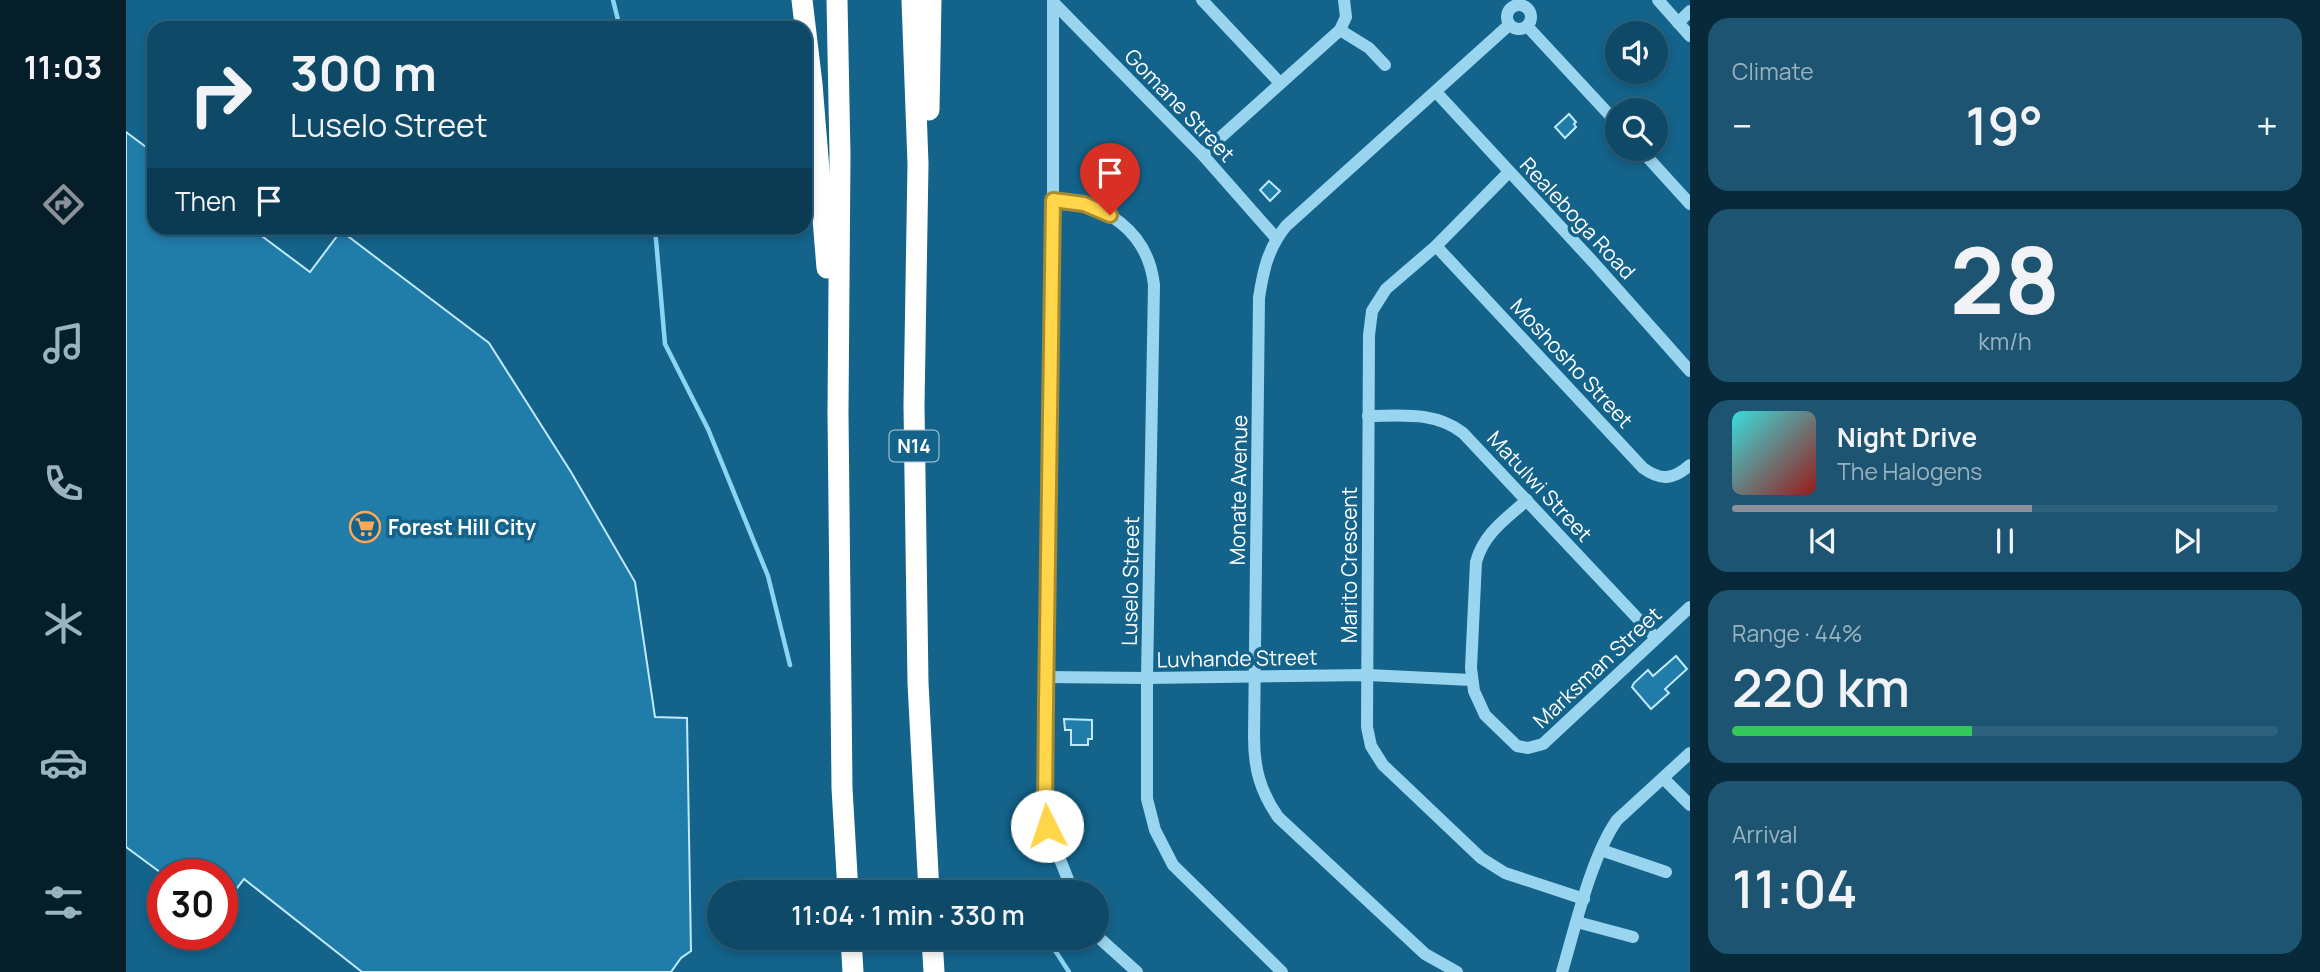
<!DOCTYPE html>
<html lang="en">
<head>
<meta charset="utf-8">
<style>
	:root { --surface:#0e4a68; --page:#1c5471; --text:#f1f3f6; --muted:#9bb3c0; --line:#2e627c; --accent:#8c9099 }
	body { margin:0; font-family:Manrope,sans-serif; background:var(--page); color:var(--text); height:100vh; display:flex; flex-direction:column; font-size:26px; white-space:nowrap }
	* { box-sizing:border-box; margin:0 }
	p { font-size:23px; color:var(--muted) }
	.icon { flex:none; width:38px; height:38px; fill:none; stroke:currentColor; stroke-width:2; stroke-linecap:round; stroke-linejoin:round }
	.map { position:relative; flex:1; overflow:hidden }
	.sheet { display:flex; flex-direction:column; gap:18px; padding:18px; background:#082939; width:630px }
	.sheet>* { flex:none }
	.hud { position:absolute; left:21px; top:21px; width:665px; height:214px; border-radius:21px; box-shadow:0 4px 10px #0003,0 0 0 2px var(--line); background:#0e4a68; color:var(--text); overflow:hidden }
	.tools { position:absolute; left:1479px; top:21px; display:grid; gap:14px }
	.tools a { display:grid; place-items:center; width:63px; height:63px; border-radius:50%; background:var(--surface); box-shadow:0 4px 10px #0003,0 0 0 2px var(--line); font-size:35px }
	.speed { position:absolute; left:21px; top:859px; display:flex; gap:14px; font-size:35px; font-weight:700; text-align:center }
	.speed>* { display:grid; place-content:center; width:91px; height:91px; border-radius:50%; background:var(--surface); box-shadow:0 4px 10px #0003,0 0 0 2px var(--line); line-height:1 }
	.speed .limit { border:10px solid #d22; background:#fff; color:#111 }
	.pin { position:absolute; display:grid; place-items:center; width:60px; height:60px; color:#fff; margin:-72px -30px; border-radius:50% 50% 50% 0; rotate:-45deg; box-shadow:0 0 7px #0007 }
	.pin .icon { rotate:45deg }
	.me { position:absolute; width:77px; margin:-38px; rotate:356deg; stroke-linejoin:round; filter:drop-shadow(0 0 5px #0008) }
	.turn { display:flex; align-items:center; gap:24px; height:147px; padding:0 28px; font-size:32px }
	.turn .icon { width:91px; height:91px; stroke-width:2.5 }
	.turn b { display:block; font-size:49px; line-height:60px }
	.then { display:flex; align-items:center; height:66px; padding:0 28px; background:#0003; gap:14px; font-size:26px }
	.big { font-size:52px; font-weight:600; line-height:1.1 }
	.sheet .tile { flex:1; display:flex; flex-direction:column; justify-content:center; gap:10px; min-width:0; padding:0 24px; border-radius:21px; background:var(--page) }
	.sheet .dial { align-items:center; gap:0 }
	.dial b { font-size:91px; line-height:1 }
	.song { display:flex; align-items:center; gap:21px }
	.cover { width:84px; height:84px; border-radius:10px; background:linear-gradient(135deg,hsl(180 70% 55%),hsl(0 70% 35%)) }
	.played { height:7px; border-radius:4px; background:linear-gradient(90deg,var(--accent) 55%,var(--line) 55%) }
	.keys { display:flex; justify-content:space-around; direction:ltr }
	.heat { display:flex; justify-content:space-between; align-items:center; font-size:38px; direction:ltr }
	.charge { height:10px; border-radius:5px; background:linear-gradient(90deg,#34c759 44%,var(--line) 0) }
	.trip { position:absolute; left:581px; top:880px; width:402px; height:70px; border-radius:35px; background:var(--surface); box-shadow:0 4px 10px #0003,0 0 0 2px var(--line); font-weight:600; line-height:70px; text-align:center }
	main { display:flex; flex:1; min-height:0 }
	.menu { display:flex; flex-direction:column; width:126px; justify-content:space-around; align-items:center; background:#061e2a; color:var(--muted) }
	.menu .icon { width:49px; height:49px }
	.menu .on { color:var(--accent) }
	.menu b { font-size:32px; color:var(--text) }
	.map>svg:first-child { display:block }
	.lines { fill:none; stroke-linecap:round; stroke-linejoin:round }
	.stream { stroke:#8bd4f4; stroke-width:4.5 }
	.building { fill:#207daa; stroke:#c0e9fc; stroke-width:2 }
	.minor { stroke:#9ad5f0; stroke-width:12 }
	.highway { stroke:#fff; stroke-width:21 }
	.route-casing { stroke:#a68a30; stroke-width:18 }
	.route { stroke:#ffd54a; stroke-width:12 }
	.labels { text-anchor:middle; dominant-baseline:central; stroke-width:7; stroke-linejoin:round; paint-order:stroke }
	.shield { fill:#13638b; stroke:#b8d0dc; stroke-width:2 }
	.shield-label { font-size:19px; font-weight:bold; fill:#fff }
	.street-label { font-size:21px; fill:#fff; stroke:#13638b }
	.poi-label { font-size:21px; font-weight:bold; fill:#fff; stroke:#13638b; text-anchor:start }
</style>
</head>
<body>
<main>
<nav class="menu">
<b>11:03</b>
<svg class="icon on" aria-label="directions" viewBox="0 0 24 24"><path d="M12 3l9 9-9 9-9-9zM9 14v-3h6M13 9l2 2-2 2"/></svg>
<svg class="icon" aria-label="music" viewBox="0 0 24 24"><path d="M9 18V5l10-2v13"/><circle cx="6" cy="18" r="3"/><circle cx="16" cy="16" r="3"/></svg>
<svg class="icon" aria-label="phone" viewBox="0 0 24 24"><path d="M5 4h4l2 5-3 2q2 4 5 5l2-3 5 2v4C11 20 4 13 5 4z"/></svg>
<svg class="icon" aria-label="climate" viewBox="0 0 24 24"><path d="M12 3v18M4 7l16 10M4 17L20 7"/></svg>
<svg class="icon" aria-label="car" viewBox="0 0 24 24"><path d="M5 17H2v-5l4-1 3-4h7l3 4 3 1v5h-3M9 17h6M6 11h13"/><circle cx="7" cy="17" r="2"/><circle cx="17" cy="17" r="2"/></svg>
<svg class="icon" aria-label="filters" viewBox="0 0 24 24"><path d="M4 7h16M4 17h16"/><circle cx="9" cy="7" r="2"/><circle cx="15" cy="17" r="2"/></svg>
</nav>
<div class="map">
<svg width="1564" height="972" viewBox="0 0 1564 972">
	<rect width="100%" height="100%" fill="#13638b"/>
	<g class="lines">
		<g class="stream">
			<polyline points="487,0 494,28"/>
			<polyline points="529,228 539,344 582,429 642,576 664,665"/>
			<polyline points="921,938 943,972"/>
		</g>
	</g>
	<g class="building">
		<polygon points="1443,114 1450,122 1448,124 1450,127 1439,138 1429,127"/>
		<polygon points="0,132 28,153 28,228 125,228 184,272 215,231 363,343 445,472 509,582 529,717 561,718 565,951 555,958 545,972 236,972 118,879 96,908 96,875 38,875 0,847"/>
		<polygon points="1143,181 1154,191 1144,201 1134,190"/>
		<polygon points="1550,656 1561,669 1539,689 1543,693 1525,709 1506,687 1508,683 1522,670 1527,676"/>
		<polygon points="938,719 966,720 966,739 962,739 962,745 945,745 945,730 939,730"/>
	</g>
	<g class="lines">
		<g class="minor">
			<polyline points="927,0 927,200 919,809 923,832 947,892"/>
			<polyline points="1076,0 1154,83"/>
			<polyline points="1532,0 1564,36"/>
			<polyline points="927,2 1076,154 1150,238"/>
			<circle cx="1393" cy="17" r="12"/>
			<polyline points="1552,23 1564,11"/>
			<polyline points="1401,26 1491,123"/>
			<polyline points="1214,30 1243,48 1259,65"/>
			<polyline points="1310,92 1468,263 1564,371"/>
			<polyline points="1514,149 1564,204"/>
			<polyline points="1076,154 1214,30 1220,17 1218,0"/>
			<polyline points="1383,172 1310,246 1260,289 1246,311 1243,335 1241,727 1245,746 1257,765 1355,858 1379,873 1458,899"/>
			<path d="M927 200C979 202 1022 231 1028 285L1021 678V799L1029 830 1047 865 1156 972"/>
			<path d="M1310 246 1517 468C1535 481 1547 480 1564 465"/>
			<path d="M1242 416C1275 416 1309 411 1337 433L1530 638"/>
			<path d="M1401 500C1380 519 1358 533 1350 562L1345 668 1348 691 1359 715 1391 746 1402 748 1417 744 1564 607"/>
			<polyline points="920,677 1021,678 1242,675 1345,680"/>
			<polyline points="1537,778 1564,805"/>
			<polyline points="1475,850 1540,872"/>
			<polyline points="1451,922 1507,937"/>
			<polyline points="971,936 1011,972"/>
			<path d="M1331 972 1299 954 1152 817C1134 791 1128 768 1128 737L1133 298C1137 271 1142 248 1160 226L1383 25"/>
			<path d="M1436 972C1449 928 1465 857 1491 820L1564 753"/>
		</g>
		<g class="highway">
			<polyline points="676,0 686,84 701,268"/>
			<polyline points="711,0 714,155 712,413 716,788 722,892"/>
			<polyline points="786,0 792,164 788,406 792,683 803,892"/>
			<polyline points="803,110 805,0"/>
			<polyline points="725,938 727,972"/>
			<polyline points="806,938 808,972"/>
		</g>
	</g>
	<g class="lines">
		<g class="route-casing">
			<polyline id="route" points="921,826 919,809 920,703 927,200 958,204 984,215"/>
		</g>
		<use href="#route" class="route"/>
	</g>
	<defs>
		<g id="supermarket-ring" transform="scale(1.575)"><circle r="9.5" fill="#13638b" stroke="#ffa959" stroke-width="1.5"/><path d="M-6-5.5h2.5l.6 2H6L4.5 2H-2.5L-4.4-4H-6ZM-1.5 3.2a1.3 1.3 0 1 0 .1 0ZM3 3.2a1.3 1.3 0 1 0 .1 0Z" fill="#ffa959"/></g>
	</defs>
	<g fill-rule="evenodd">
		<use href="#supermarket-ring" x="239" y="527"/>
	</g>
	<g class="labels">
		<rect class="shield" x="763.5" y="430.5" width="49" height="31" rx="5"/>
		<g class="shield-label">
			<text x="788" y="446">N14</text>
		</g>
		<g class="street-label">
			<text transform="translate(1054 105) rotate(46)">Gomane Street</text>
			<text transform="translate(1452 218) rotate(47)">Realeboga Road</text>
			<text transform="translate(1446 363) rotate(47)">Moshosho Street</text>
			<text transform="translate(1414 486) rotate(47)">Matulwi Street</text>
			<text transform="translate(1112 490) rotate(-89)">Monate Avenue</text>
			<text transform="translate(1223 565) rotate(-90)">Marito Crescent</text>
			<text transform="translate(1004 581) rotate(-89)">Luselo Street</text>
			<text transform="translate(1111 658) rotate(-1)">Luvhande Street</text>
			<text transform="translate(1471 667) rotate(-43)">Marksman Street</text>
		</g>
		<g class="poi-label">
			<text x="262" y="527">Forest Hill City</text>
		</g>
	</g>
</svg>
<div class="tools">
<a><svg class="icon" aria-label="sound" viewBox="0 0 24 24"><path d="M4 9h4l5-4v14l-5-4H4zM17 9q2 3 0 6"/></svg></a>
<a><svg class="icon" aria-label="search" viewBox="0 0 24 24"><circle cx="10" cy="10" r="6"/><path d="M15 15l6 6"/></svg></a>
</div>
<div class="speed"><div class="limit">30</div></div>
<div class="pin" style="left:984px;top:215px;background:#d93025"><svg class="icon" aria-label="arrive" viewBox="0 0 24 24"><path d="M6 21V4h12l-3 4 3 4H6"/></svg></div>
<svg class="me" style="left:921px;top:826px" viewBox="-20 -20 40 40"><circle r="19" fill="#fff"/><path d="M0-13L10 11 0 6-10 11z" fill="#ffd54a"/></svg>
<div class="trip">11:04 · 1 min · 330 m</div>
<div class="hud">
<div class="turn"><svg class="icon" aria-label="right" viewBox="0 0 24 24"><path d="M7 20v-9h11M14 6l5 5-5 5"/></svg><div><b>300 m</b>Luselo Street</div></div>
<div class="then">Then<svg class="icon" aria-label="arrive" viewBox="0 0 24 24"><path d="M6 21V4h12l-3 4 3 4H6"/></svg></div>
</div>
</div>
<section class="sheet">
<div class="tile"><p>Climate</p>
<div class="heat"><a>−</a><b class="big">19°</b><a>+</a></div>
</div>
<div class="tile dial"><b>28</b><p>km/h</p></div>
<div class="tile">
<div class="song"><i class="cover"></i><div><b>Night Drive</b><p>The Halogens</p></div></div>
<div class="played"></div>
<div class="keys"><svg class="icon" aria-label="previous" viewBox="0 0 24 24"><path d="M18 5L8 12l10 7zM5 5v14"/></svg><svg class="icon" aria-label="pause" viewBox="0 0 24 24"><path d="M8 5v14M16 5v14"/></svg><svg class="icon" aria-label="next" viewBox="0 0 24 24"><path d="M6 5l10 7-10 7zM19 5v14"/></svg></div>
</div>
<div class="tile"><p>Range · 44%</p><b class="big">220 km</b><div class="charge"></div></div>
<div class="tile"><p>Arrival</p><b class="big">11:04</b></div>
</section>
</main>
</body>
</html>
